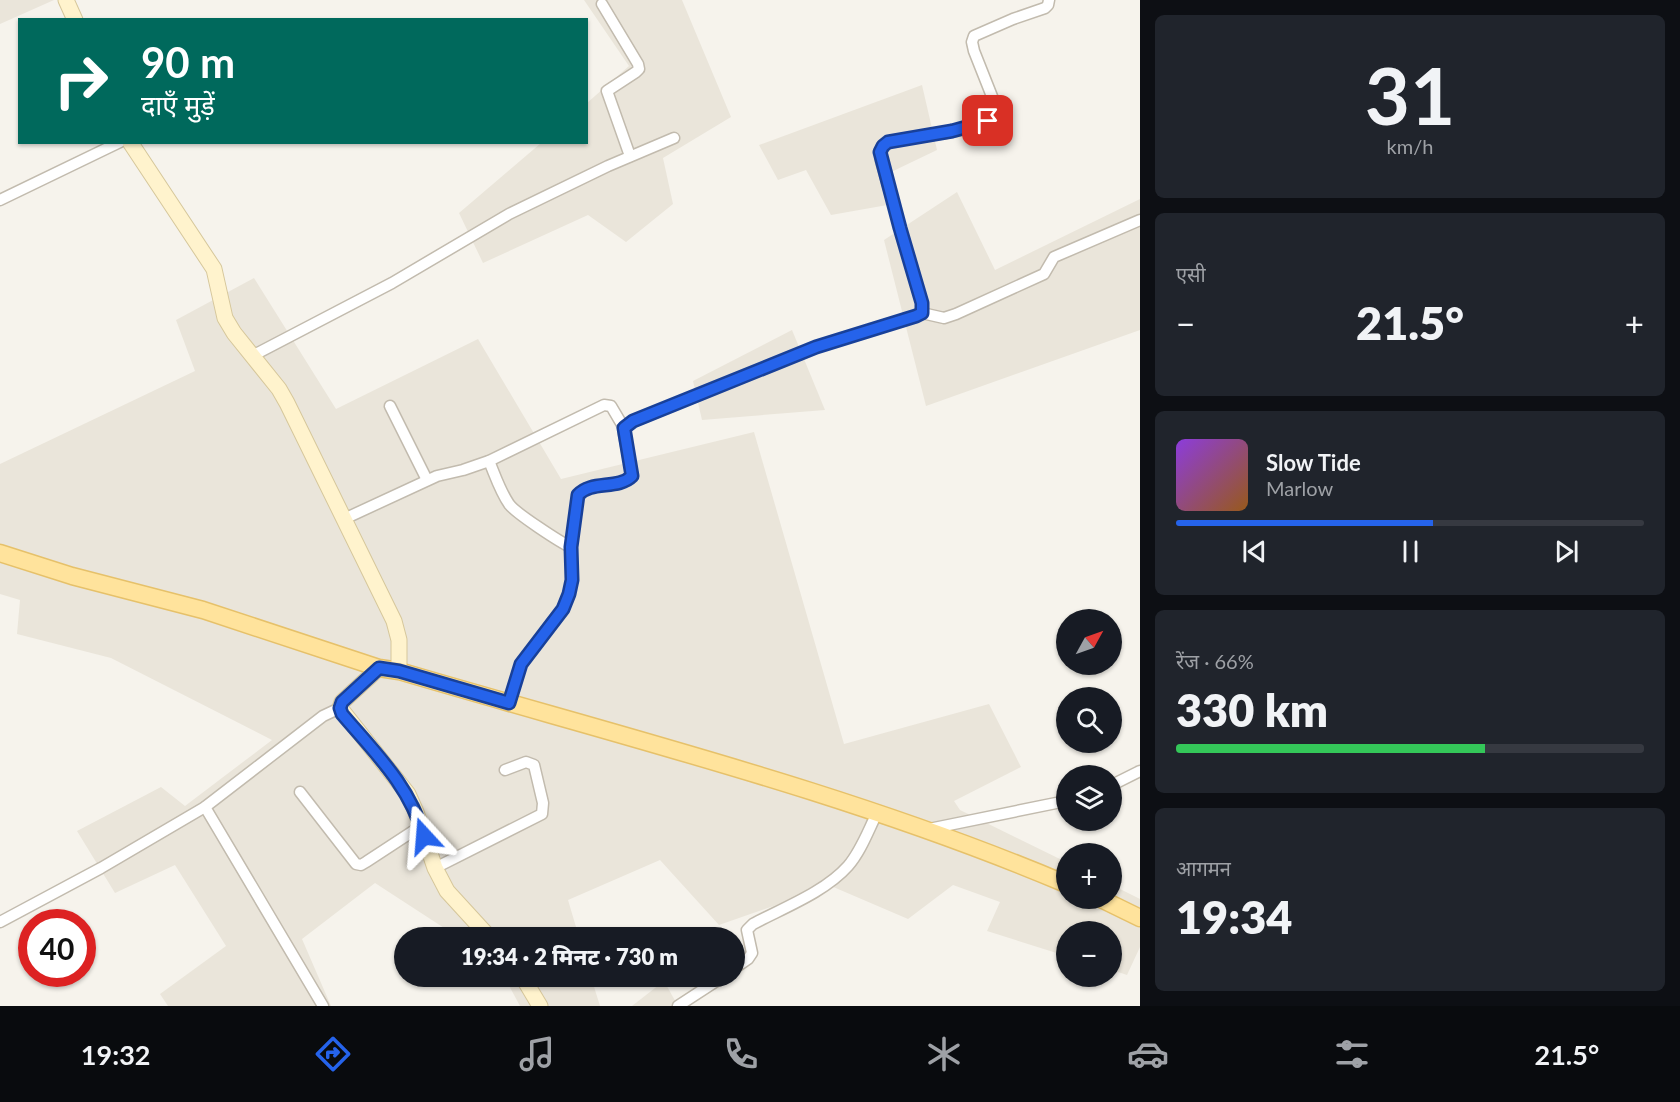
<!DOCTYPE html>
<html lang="hi">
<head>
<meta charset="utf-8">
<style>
	:root { --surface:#171b24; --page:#20242c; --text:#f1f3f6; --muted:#9ea1a6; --line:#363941; --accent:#2563eb }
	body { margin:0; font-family:Lato,"Noto Sans Devanagari",sans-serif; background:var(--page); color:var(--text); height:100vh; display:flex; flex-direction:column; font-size:22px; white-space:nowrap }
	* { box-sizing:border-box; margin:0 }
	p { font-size:20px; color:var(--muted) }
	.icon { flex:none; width:33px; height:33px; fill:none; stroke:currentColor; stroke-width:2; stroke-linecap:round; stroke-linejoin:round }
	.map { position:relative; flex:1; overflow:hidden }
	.details { display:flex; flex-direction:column; gap:15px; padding:15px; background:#0d0f14; width:540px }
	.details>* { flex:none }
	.guide { position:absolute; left:18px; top:18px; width:570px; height:126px; border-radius:0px; box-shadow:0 2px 4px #0004; background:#00695c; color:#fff; overflow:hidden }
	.needle { width:39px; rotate:50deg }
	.controls { position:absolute; left:1056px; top:609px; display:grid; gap:12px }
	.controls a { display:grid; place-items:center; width:66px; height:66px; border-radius:50%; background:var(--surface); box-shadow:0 2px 4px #0004; font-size:30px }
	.speed { position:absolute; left:18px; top:909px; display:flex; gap:12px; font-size:30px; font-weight:700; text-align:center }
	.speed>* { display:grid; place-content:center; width:78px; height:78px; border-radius:50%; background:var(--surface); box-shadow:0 2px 4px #0004; line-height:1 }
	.speed .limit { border:9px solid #d22; background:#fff; color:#111 }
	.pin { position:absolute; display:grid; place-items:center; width:51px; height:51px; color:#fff; margin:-26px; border-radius:12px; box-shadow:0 3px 9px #0006 }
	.me { position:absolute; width:66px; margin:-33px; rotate:341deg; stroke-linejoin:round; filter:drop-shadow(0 0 4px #0008) }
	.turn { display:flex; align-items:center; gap:21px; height:126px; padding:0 24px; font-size:27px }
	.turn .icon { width:78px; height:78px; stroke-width:2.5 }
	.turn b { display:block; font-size:42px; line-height:51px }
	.big { font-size:45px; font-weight:800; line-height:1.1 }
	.details .tile { flex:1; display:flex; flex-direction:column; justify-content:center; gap:9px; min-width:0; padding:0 21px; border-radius:9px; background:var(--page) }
	.details .dial { align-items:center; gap:0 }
	.dial b { font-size:78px; line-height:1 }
	.song { display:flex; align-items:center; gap:18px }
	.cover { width:72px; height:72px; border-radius:9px; background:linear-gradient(135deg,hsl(270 70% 55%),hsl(30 70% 35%)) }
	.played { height:6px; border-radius:3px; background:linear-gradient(90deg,var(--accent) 55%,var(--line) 55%) }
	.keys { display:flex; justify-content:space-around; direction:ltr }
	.heat { display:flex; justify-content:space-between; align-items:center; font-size:33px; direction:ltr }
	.charge { height:9px; border-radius:4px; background:linear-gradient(90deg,#34c759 66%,var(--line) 0) }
	.trip { position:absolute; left:394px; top:927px; width:351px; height:60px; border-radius:30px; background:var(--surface); box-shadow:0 2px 4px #0004; font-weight:800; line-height:60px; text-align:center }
	.tabs { display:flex; height:96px; justify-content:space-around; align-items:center; background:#090b0e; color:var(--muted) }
	.tabs .icon { width:42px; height:42px }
	.tabs .active { color:var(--accent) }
	.tabs b { font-size:27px; color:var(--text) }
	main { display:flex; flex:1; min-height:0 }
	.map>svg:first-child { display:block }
	.residential { fill:#eae5da }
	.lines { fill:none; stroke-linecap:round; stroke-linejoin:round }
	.street-casing { stroke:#c2bbae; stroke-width:13 }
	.secondary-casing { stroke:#d6c79b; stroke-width:17 }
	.primary-casing { stroke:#e6c16a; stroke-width:19 }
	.street { stroke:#fff; stroke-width:10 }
	.secondary { stroke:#fff3cd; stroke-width:15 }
	.primary { stroke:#ffe39c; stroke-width:16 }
	.route-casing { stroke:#184099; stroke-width:15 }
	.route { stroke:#2563eb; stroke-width:10 }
</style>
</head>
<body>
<main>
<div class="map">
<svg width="1140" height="1006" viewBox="0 0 1140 1006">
	<rect width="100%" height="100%" fill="#f6f3ec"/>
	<g class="residential">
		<polygon points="0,0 54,0 0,24"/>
		<polygon points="584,0 682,0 731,117 663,158 673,204 626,242 588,215 483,263 459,213 541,143 586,142 587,103 629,66"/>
		<polygon points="922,85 937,150 889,173 893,204 831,215 806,170 778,180 759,145"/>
		<polygon points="957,192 995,270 1140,199 1140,330 926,406 884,240"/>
		<polygon points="254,278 336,409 478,339 561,479 754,432 844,744 989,704 1021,767 954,801 960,810 1066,862 1066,898 1112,898 1112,885 1140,899 1140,947 1127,975 1112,970 1112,932 1066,932 1066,956 987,931 1000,902 953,885 908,919 831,886 719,925 660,860 568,900 579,937 458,937 375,883 302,939 331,1006 168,1006 160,994 226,946 175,865 115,893 77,831 161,787 185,806 272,740 111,658 17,634 20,600 0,594 0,464 195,371 176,320"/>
		<polygon points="792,330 825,410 702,420 693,381"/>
		<polygon points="502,977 591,977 600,1006 520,1006 506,980"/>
		<polygon points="664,981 678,1006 632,1006"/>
	</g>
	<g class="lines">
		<g class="street-casing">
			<g id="street">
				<polyline points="602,4 638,64 639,69 636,72 607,91 630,156"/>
				<polyline points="0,200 120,142"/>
				<polyline points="922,313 944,318 956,314 1044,274 1054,257 1140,220"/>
				<polyline points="252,356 392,283 509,214 608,166 674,138"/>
				<polyline points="390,406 427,480"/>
				<path d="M489 461C495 475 500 491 509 504 514 512 561 543 571 547"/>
				<polyline points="344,519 437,476 463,470 489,461 604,405 611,406 624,428"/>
				<path d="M509 703 521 664 563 609 569 594 572 580 571 547 578 495C591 480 618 490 632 476L624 434V428L627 424 816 347 917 316 922 313V303L881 161 880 152 888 142C911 136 978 133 992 117 996 113 996 110 995 104L974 51 972 42 974 36 1013 19 1045 8 1048 5 1049 0"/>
				<polyline points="1112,785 1140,771"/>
				<polyline points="300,792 356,864 361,865 366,862 421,826"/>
				<polyline points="205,807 323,1006"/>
				<polyline points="929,829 1066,801"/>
				<polyline points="435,868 542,814 543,803 534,765 526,762 505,770"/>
				<polyline points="0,922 101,868 205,807 323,716 340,708"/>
				<path d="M735 968 748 959 752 953 747 930 753 924C783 908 825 892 848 866 861 851 868 831 877 813"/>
				<polyline points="678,1006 724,976"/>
			</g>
		</g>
		<g class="secondary-casing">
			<g id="secondary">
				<polyline points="66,0 75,20"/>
				<polyline points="130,142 214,269 225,318 234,333 279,389 287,403 394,621 399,640 399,671"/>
				<polyline points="379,668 342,702 340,708 408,794 416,812 435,868 447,891 490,938"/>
				<polyline points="522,976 540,1006"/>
			</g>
		</g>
		<g class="primary-casing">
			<g id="primary">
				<path d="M0 553 72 576 203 610 379 668 399 671C623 737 851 793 1066 884"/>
				<polyline points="1099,898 1140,918"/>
			</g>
		</g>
		<use href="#street" class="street"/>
		<use href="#secondary" class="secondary"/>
		<use href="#primary" class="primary"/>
	</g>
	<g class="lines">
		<g class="route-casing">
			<path id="route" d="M424 836C409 785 376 754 342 714L340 708 342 702 379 668 399 671 509 703 521 664 563 609 569 594 572 580 571 547 578 495C591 480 618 490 632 476L624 428 633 421 816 347 916 316 922 313V303L900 228 880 152 883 146 888 142 952 131 988 121"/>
		</g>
		<use href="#route" class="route"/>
	</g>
</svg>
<div class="controls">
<a><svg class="needle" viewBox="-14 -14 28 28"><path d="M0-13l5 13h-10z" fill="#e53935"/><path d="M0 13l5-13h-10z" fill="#9ea1a6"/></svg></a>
<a><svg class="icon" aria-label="search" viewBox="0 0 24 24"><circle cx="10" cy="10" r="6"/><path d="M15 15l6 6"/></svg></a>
<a><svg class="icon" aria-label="layers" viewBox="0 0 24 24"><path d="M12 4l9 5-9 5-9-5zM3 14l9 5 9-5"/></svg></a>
<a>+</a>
<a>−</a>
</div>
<div class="speed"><div class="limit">40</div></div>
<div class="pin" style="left:988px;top:121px;background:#d93025"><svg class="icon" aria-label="arrive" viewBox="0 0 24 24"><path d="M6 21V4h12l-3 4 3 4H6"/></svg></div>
<svg class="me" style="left:424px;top:836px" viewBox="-20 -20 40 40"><path d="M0-17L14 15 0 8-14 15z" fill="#2563eb" stroke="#fff" stroke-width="4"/></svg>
<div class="trip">19:34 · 2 मिनट · 730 m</div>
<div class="guide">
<div class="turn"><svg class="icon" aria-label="right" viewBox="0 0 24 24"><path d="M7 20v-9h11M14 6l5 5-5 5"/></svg><div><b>90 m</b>दाएँ मुड़ें</div></div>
</div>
</div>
<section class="details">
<div class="tile dial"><b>31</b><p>km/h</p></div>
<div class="tile"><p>एसी</p>
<div class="heat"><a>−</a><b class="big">21.5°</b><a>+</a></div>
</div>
<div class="tile">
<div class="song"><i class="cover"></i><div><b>Slow Tide</b><p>Marlow</p></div></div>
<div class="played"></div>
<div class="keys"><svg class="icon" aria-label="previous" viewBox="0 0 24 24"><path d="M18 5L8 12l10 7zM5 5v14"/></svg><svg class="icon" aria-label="pause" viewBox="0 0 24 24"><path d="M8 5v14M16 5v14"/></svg><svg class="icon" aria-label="next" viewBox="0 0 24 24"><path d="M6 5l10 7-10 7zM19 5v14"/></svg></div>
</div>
<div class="tile"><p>रेंज · 66%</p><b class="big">330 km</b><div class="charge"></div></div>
<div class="tile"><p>आगमन</p><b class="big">19:34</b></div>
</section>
</main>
<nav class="tabs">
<b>19:32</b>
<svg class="icon active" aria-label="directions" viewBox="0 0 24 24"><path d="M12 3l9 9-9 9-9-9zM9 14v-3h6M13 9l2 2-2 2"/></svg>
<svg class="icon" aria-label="music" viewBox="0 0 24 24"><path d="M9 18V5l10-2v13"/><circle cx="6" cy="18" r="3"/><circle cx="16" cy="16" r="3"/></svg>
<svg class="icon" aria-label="phone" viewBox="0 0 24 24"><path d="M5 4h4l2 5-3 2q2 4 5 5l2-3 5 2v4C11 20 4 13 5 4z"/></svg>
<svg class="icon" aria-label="climate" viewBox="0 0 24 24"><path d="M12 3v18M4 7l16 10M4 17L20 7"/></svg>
<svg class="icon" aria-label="car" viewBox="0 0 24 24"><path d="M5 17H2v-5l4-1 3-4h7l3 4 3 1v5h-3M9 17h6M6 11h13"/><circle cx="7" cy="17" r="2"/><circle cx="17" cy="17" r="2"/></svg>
<svg class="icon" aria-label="filters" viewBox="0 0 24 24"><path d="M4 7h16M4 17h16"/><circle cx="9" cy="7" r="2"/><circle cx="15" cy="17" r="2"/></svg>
<b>21.5°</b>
</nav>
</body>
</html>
